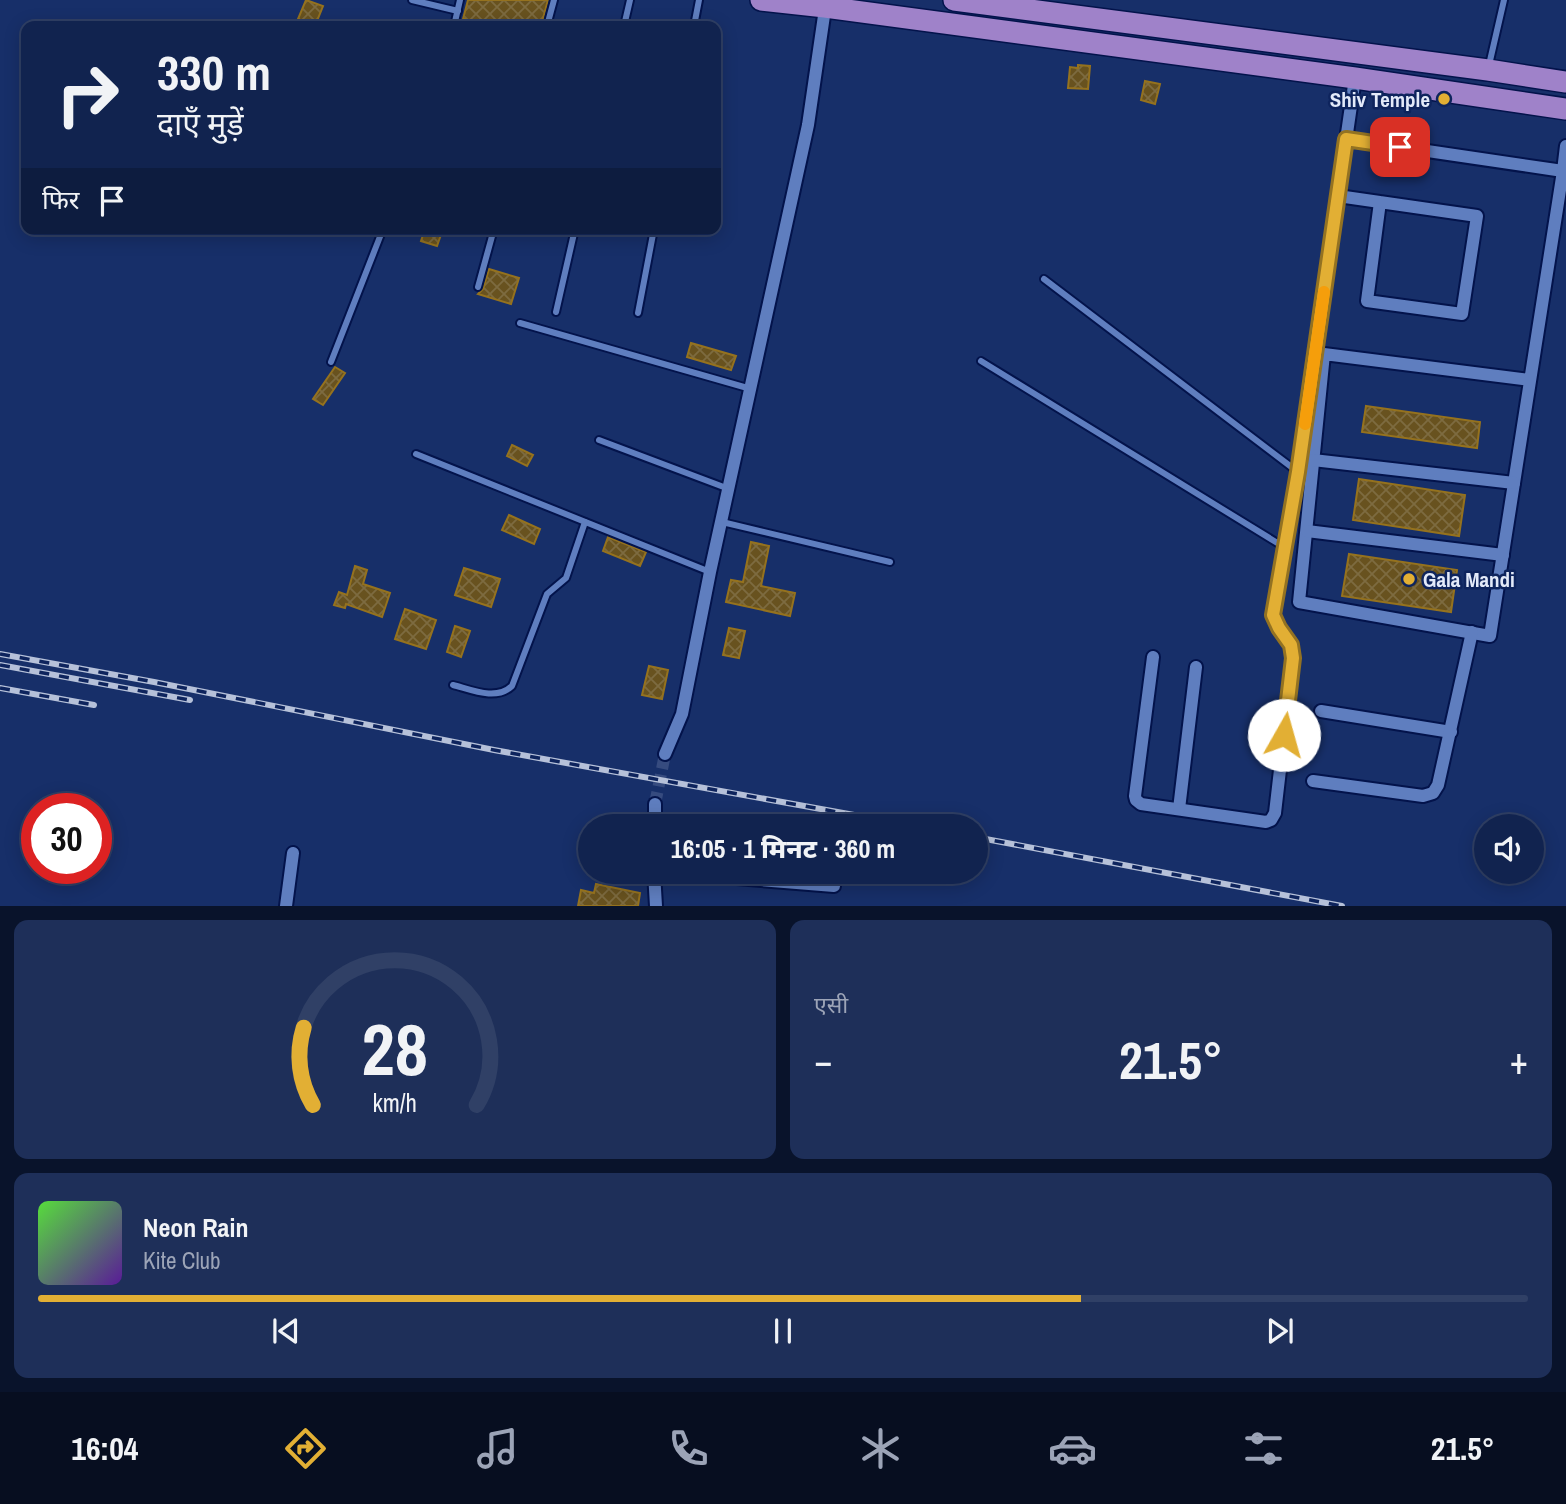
<!DOCTYPE html>
<html lang="hi">
<head>
<meta charset="utf-8">
<style>
	:root { --surface:#11234f; --page:#1e2f59; --text:#f1f3f6; --muted:#9ca4b7; --line:#304066; --accent:#e2af34 }
	body { margin:0; font-family:"Archivo Narrow","Noto Sans Devanagari",sans-serif; background:var(--page); color:var(--text); height:100vh; display:flex; flex-direction:column; font-size:26px; white-space:nowrap }
	* { box-sizing:border-box; margin:0 }
	p { font-size:23px; color:var(--muted) }
	.icon { flex:none; width:38px; height:38px; fill:none; stroke:currentColor; stroke-width:2; stroke-linecap:round; stroke-linejoin:round }
	.map { position:relative; height:906px; overflow:hidden }
	.sheet { display:flex; flex-direction:column; gap:14px; padding:14px; background:#09132b; flex:1 }
	.sheet>* { flex:none }
	.hud { position:absolute; left:21px; top:21px; width:700px; height:214px; border-radius:14px; box-shadow:0 4px 18px #0003,0 0 0 2px var(--line); background:#11234f; color:var(--text); overflow:hidden }
	.controls { position:absolute; left:1474px; top:814px; display:grid; gap:14px }
	.controls a { display:grid; place-items:center; width:70px; height:70px; border-radius:50%; background:var(--surface); box-shadow:0 4px 18px #0003,0 0 0 2px var(--line); font-size:35px }
	.speed { position:absolute; left:21px; top:793px; display:flex; gap:14px; font-size:35px; font-weight:700; text-align:center }
	.speed>* { display:grid; place-content:center; width:91px; height:91px; border-radius:50%; background:var(--surface); box-shadow:0 4px 18px #0003,0 0 0 2px var(--line); line-height:1 }
	.speed .limit { border:10px solid #d22; background:#fff; color:#111 }
	.pin { position:absolute; display:grid; place-items:center; width:60px; height:60px; color:#fff; margin:-30px; border-radius:14px; box-shadow:0 4px 10px #0006 }
	.me { position:absolute; width:77px; margin:-38px; rotate:7deg; stroke-linejoin:round; filter:drop-shadow(0 0 5px #0008) }
	.turn { display:flex; align-items:center; gap:24px; height:147px; padding:0 21px; font-size:32px }
	.turn .icon { width:91px; height:91px; stroke-width:2.5 }
	.turn b { display:block; font-size:49px; line-height:60px }
	.then { display:flex; align-items:center; height:66px; padding:0 21px; background:#0003; gap:14px; font-size:26px }
	.big { font-size:52px; font-weight:800; line-height:1.1 }
	.sheet .widget { flex:1; display:flex; flex-direction:column; justify-content:center; gap:10px; min-width:0; padding:0 24px; border-radius:14px; background:var(--page) }
	.sheet .dial { align-items:center; gap:0 }
	.dial svg { height:182px; overflow:visible; fill:none; stroke:var(--line); stroke-width:7; stroke-linecap:round; text-anchor:middle }
	.dial text { fill:var(--text); stroke:none }
	.song { display:flex; align-items:center; gap:21px }
	.cover { width:84px; height:84px; border-radius:10px; background:linear-gradient(135deg,hsl(110 70% 55%),hsl(270 70% 35%)) }
	.played { height:7px; border-radius:4px; background:linear-gradient(90deg,var(--accent) 70%,var(--line) 70%) }
	.keys { display:flex; justify-content:space-around; direction:ltr }
	.heat { display:flex; justify-content:space-between; align-items:center; font-size:38px; direction:ltr }
	.sheet .tiles { flex:1; display:grid; gap:14px; grid-template-columns:1fr 1fr }
	.widget:last-child { grid-column:span 2 }
	.trip { position:absolute; left:578px; top:814px; width:410px; height:70px; border-radius:35px; background:var(--surface); box-shadow:0 4px 18px #0003,0 0 0 2px var(--line); font-weight:800; line-height:70px; text-align:center }
	.tab-bar { display:flex; height:112px; justify-content:space-around; align-items:center; background:#070e20; color:var(--muted) }
	.tab-bar .icon { width:49px; height:49px }
	.tab-bar .current { color:var(--accent) }
	.tab-bar b { font-size:32px; color:var(--text) }
	.map>svg:first-child { display:block }
	.building { fill:url(#building-cross-hatch); stroke:#95721e; stroke-width:2 }
	.lines { fill:none; stroke-linecap:round; stroke-linejoin:round }
	.street-tunnel { stroke:#364b7f; stroke-width:12; stroke-dasharray:12 6; stroke-linecap:butt }
	.lane-casing { stroke:#03134b; stroke-width:10 }
	.street-casing { stroke:#03134b; stroke-width:16 }
	.primary-casing { stroke:#03134b; stroke-width:24 }
	.lane { stroke:#5f7ebf; stroke-width:6 }
	.street { stroke:#5f7ebf; stroke-width:12 }
	.primary { stroke:#9f82c9; stroke-width:21 }
	.rail-casing { stroke:#b6c1d9; stroke-width:6 }
	.rail { stroke:#0e245d; stroke-width:3.5; stroke-dasharray:10; stroke-linecap:butt }
	.route-casing { stroke:#937222; stroke-width:18 }
	.route { stroke:#e2af34; stroke-width:12 }
	.slow { stroke:#f59e0b; stroke-width:12 }
	.poi-dot { fill:#e2af34; stroke:#0e245d; stroke-width:2.5 }
	.labels { text-anchor:middle; dominant-baseline:central; stroke-width:5; stroke-linejoin:round; paint-order:stroke }
	.poi-label { font-size:21px; font-weight:bold; fill:#e3eaf9; stroke:#0e245d; text-anchor:end }
</style>
</head>
<body>
<div class="map">
<svg width="1566" height="906" viewBox="0 0 1566 906">
	<defs>
		<pattern id="building-cross-hatch" width="8" height="8" patternUnits="userSpaceOnUse" patternTransform="scale(1.75)"><rect width="8" height="8" fill="#68521f"/><path d="M0 0l8 8M0 8l8-8" fill="none" stroke="#7d6b40"/></pattern>
	</defs>
	<rect width="100%" height="100%" fill="#172f69"/>
	<g class="building">
		<polygon points="306,0 323,6 315,26 298,19"/>
		<polygon points="468,0 548,0 541,26 494,26 481,23 480,26 464,26 465,19 463,19"/>
		<polygon points="1078,65 1090,66 1088,89 1068,88 1070,67 1078,68"/>
		<polygon points="1145,81 1160,84 1155,104 1141,100"/>
		<polygon points="425,229 443,229 437,246 421,241"/>
		<polygon points="489,269 519,278 511,304 478,294 483,289"/>
		<polygon points="691,343 736,356 731,370 687,357"/>
		<polygon points="335,367 345,373 323,405 313,399"/>
		<polygon points="1366,406 1480,422 1477,448 1362,432"/>
		<polygon points="512,445 533,455 527,466 507,456"/>
		<polygon points="1359,479 1465,495 1459,536 1353,520"/>
		<polygon points="509,515 540,529 534,544 502,530"/>
		<polygon points="608,537 646,552 640,566 603,551"/>
		<polygon points="751,542 769,546 761,586 795,593 790,616 726,602 731,580 743,582"/>
		<polygon points="1349,554 1457,570 1451,612 1342,596"/>
		<polygon points="355,566 367,570 363,584 390,593 382,617 346,604 345,608 334,605 339,592 347,595"/>
		<polygon points="464,568 500,579 491,607 455,595"/>
		<polygon points="405,609 436,620 426,649 395,639"/>
		<polygon points="455,626 470,631 461,657 447,652"/>
		<polygon points="729,628 745,631 739,658 723,655"/>
		<polygon points="649,666 668,670 662,699 642,695"/>
		<polygon points="596,884 640,893 638,906 578,906 581,890 594,893"/>
	</g>
	<g class="lines">
		<polyline class="street-tunnel" points="655,804 665,754"/>
		<g class="lane-casing">
			<g id="lane">
				<polyline points="412,0 458,11"/>
				<polyline points="454,26 460,0"/>
				<polyline points="547,26 554,0"/>
				<polyline points="624,26 630,0"/>
				<polyline points="694,26 699,0"/>
				<polyline points="1489,65 1504,0"/>
				<polyline points="1044,279 1298,472"/>
				<polyline points="478,287 494,229"/>
				<polyline points="556,312 575,229"/>
				<polyline points="638,313 654,229"/>
				<polyline points="520,323 751,389"/>
				<polyline points="981,361 1284,547"/>
				<polyline points="331,362 383,229"/>
				<polyline points="599,440 729,489"/>
				<polyline points="416,454 710,572"/>
				<polyline points="722,522 890,562"/>
				<path d="M453 685C472 690 496 701 512 686L547 594 566 578 585 522"/>
			</g>
		</g>
		<g class="street-casing">
			<g id="street">
				<polyline points="1346,139 1563,171"/>
				<polyline points="1338,196 1477,216 1462,314 1367,301 1380,202"/>
				<polyline points="1530,380 1324,354 1299,602 1490,636 1563,171 1566,146"/>
				<polyline points="1313,460 1514,483"/>
				<polyline points="1307,531 1503,555"/>
				<polyline points="1153,657 1135,796 1136,800 1141,804 1266,822 1271,820 1275,813 1293,658 1291,645 1279,628 1273,615 1298,472 1355,78"/>
				<polyline points="1321,711 1451,732"/>
				<polyline points="665,754 682,714 710,572 808,125 826,2"/>
				<polyline points="1313,781 1423,796 1433,793 1438,785 1472,632"/>
				<polyline points="1179,809 1196,667"/>
				<polyline points="655,826 655,804"/>
				<polyline points="654,872 656,906"/>
				<polyline points="662,872 834,886"/>
				<polyline points="286,906 293,853"/>
			</g>
		</g>
		<g class="primary-casing">
			<g id="primary">
				<polyline points="761,0 825,7 1355,78 1566,109"/>
				<polyline points="954,0 1488,70 1566,82"/>
			</g>
		</g>
		<use href="#lane" class="lane"/>
		<use href="#street" class="street"/>
		<use href="#primary" class="primary"/>
		<g class="rail-casing">
			<g id="rail">
				<polyline points="0,654 154,682 494,750 915,826"/>
				<polyline points="0,665 190,700"/>
				<polyline points="0,688 94,705"/>
				<polyline points="975,837 1342,906"/>
			</g>
		</g>
		<use href="#rail" class="rail"/>
	</g>
	<g class="lines">
		<g class="route-casing">
			<polyline id="route" points="1284,735 1293,658 1291,645 1279,628 1273,615 1298,472 1346,139 1400,147"/>
		</g>
		<use href="#route" class="route"/>
		<polyline class="slow" points="1305,424 1324,292"/>
	</g>
	<g class="poi-dot">
		<circle cx="1444" cy="99" r="7"/>
		<circle cx="1409" cy="579" r="7"/>
	</g>
	<g class="labels">
		<g class="poi-label">
			<text x="1430" y="99">Shiv Temple</text>
			<text x="1423" y="579" text-anchor="start">Gala Mandi</text>
		</g>
	</g>
</svg>
<div class="controls">
<a><svg class="icon" aria-label="sound" viewBox="0 0 24 24"><path d="M4 9h4l5-4v14l-5-4H4zM17 9q2 3 0 6"/></svg></a>
</div>
<div class="speed"><div class="limit">30</div></div>
<div class="pin" style="left:1400px;top:147px;background:#d93025"><svg class="icon" aria-label="arrive" viewBox="0 0 24 24"><path d="M6 21V4h12l-3 4 3 4H6"/></svg></div>
<svg class="me" style="left:1284px;top:735px" viewBox="-20 -20 40 40"><circle r="19" fill="#fff"/><path d="M0-13L10 11 0 6-10 11z" fill="#e2af34"/></svg>
<div class="trip">16:05 · 1 मिनट · 360 m</div>
<div class="hud">
<div class="turn"><svg class="icon" aria-label="right" viewBox="0 0 24 24"><path d="M7 20v-9h11M14 6l5 5-5 5"/></svg><div><b>330 m</b>दाएँ मुड़ें</div></div>
<div class="then">फिर<svg class="icon" aria-label="arrive" viewBox="0 0 24 24"><path d="M6 21V4h12l-3 4 3 4H6"/></svg></div>
</div>
</div>
<section class="sheet">
<div class="tiles">
<div class="widget dial"><svg viewBox="0 0 100 80">
<path d="M14 69A42 42 0 1 1 86 69"/>
<path d="M14 69A42 42 0 0 1 10 35" stroke="#e2af34"/>
<text x="50" y="56" font-size="32" font-weight="700">28</text>
<text x="50" y="72" font-size="11">km/h</text>
</svg></div>
<div class="widget"><p>एसी</p>
<div class="heat"><a>−</a><b class="big">21.5°</b><a>+</a></div>
</div>
<div class="widget">
<div class="song"><i class="cover"></i><div><b>Neon Rain</b><p>Kite Club</p></div></div>
<div class="played"></div>
<div class="keys"><svg class="icon" aria-label="previous" viewBox="0 0 24 24"><path d="M18 5L8 12l10 7zM5 5v14"/></svg><svg class="icon" aria-label="pause" viewBox="0 0 24 24"><path d="M8 5v14M16 5v14"/></svg><svg class="icon" aria-label="next" viewBox="0 0 24 24"><path d="M6 5l10 7-10 7zM19 5v14"/></svg></div>
</div>
</div>
</section>
<nav class="tab-bar">
<b>16:04</b>
<svg class="icon current" aria-label="directions" viewBox="0 0 24 24"><path d="M12 3l9 9-9 9-9-9zM9 14v-3h6M13 9l2 2-2 2"/></svg>
<svg class="icon" aria-label="music" viewBox="0 0 24 24"><path d="M9 18V5l10-2v13"/><circle cx="6" cy="18" r="3"/><circle cx="16" cy="16" r="3"/></svg>
<svg class="icon" aria-label="phone" viewBox="0 0 24 24"><path d="M5 4h4l2 5-3 2q2 4 5 5l2-3 5 2v4C11 20 4 13 5 4z"/></svg>
<svg class="icon" aria-label="climate" viewBox="0 0 24 24"><path d="M12 3v18M4 7l16 10M4 17L20 7"/></svg>
<svg class="icon" aria-label="car" viewBox="0 0 24 24"><path d="M5 17H2v-5l4-1 3-4h7l3 4 3 1v5h-3M9 17h6M6 11h13"/><circle cx="7" cy="17" r="2"/><circle cx="17" cy="17" r="2"/></svg>
<svg class="icon" aria-label="filters" viewBox="0 0 24 24"><path d="M4 7h16M4 17h16"/><circle cx="9" cy="7" r="2"/><circle cx="15" cy="17" r="2"/></svg>
<b>21.5°</b>
</nav>
</body>
</html>
